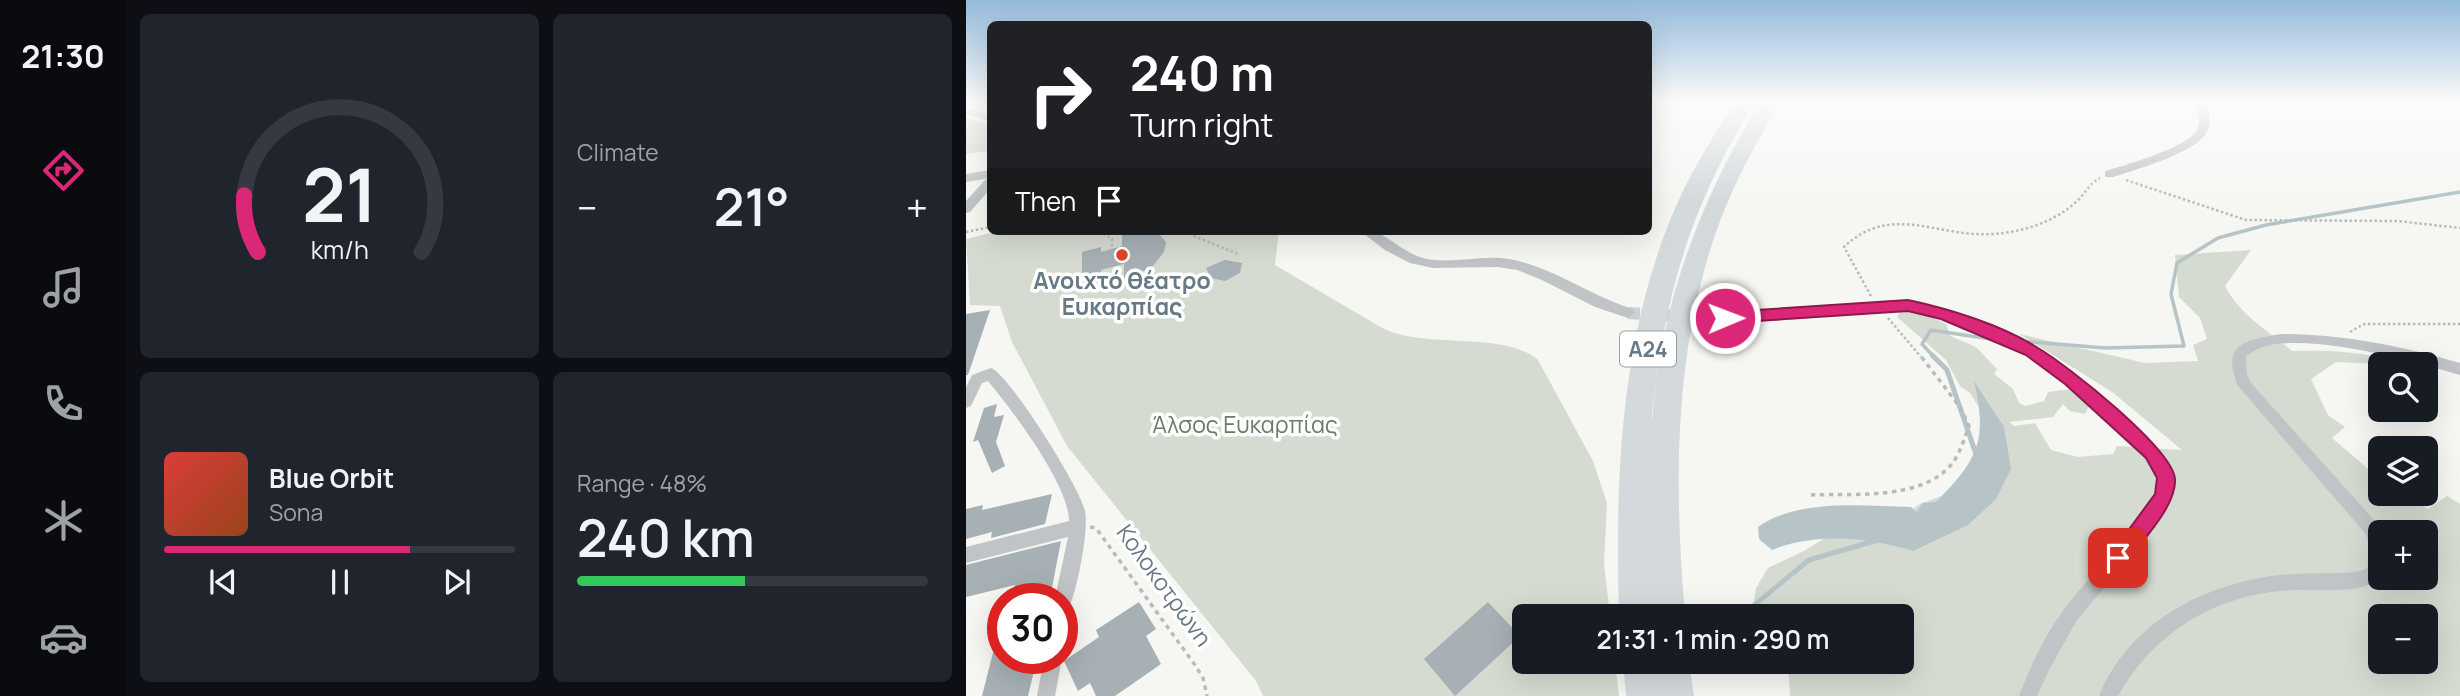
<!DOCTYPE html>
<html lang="en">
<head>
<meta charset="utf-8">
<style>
	:root { --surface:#171b24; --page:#20242c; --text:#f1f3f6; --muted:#9ea1a6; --line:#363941; --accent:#db2777 }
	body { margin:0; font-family:Manrope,sans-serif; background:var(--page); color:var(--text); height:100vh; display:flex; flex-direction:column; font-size:26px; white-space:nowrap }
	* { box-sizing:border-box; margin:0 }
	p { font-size:23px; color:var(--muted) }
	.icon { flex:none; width:38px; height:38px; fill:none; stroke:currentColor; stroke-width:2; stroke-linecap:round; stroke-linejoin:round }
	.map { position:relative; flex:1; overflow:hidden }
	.details { display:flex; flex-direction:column; gap:14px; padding:14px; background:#0d0f14; width:840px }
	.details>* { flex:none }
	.top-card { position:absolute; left:21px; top:21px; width:665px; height:214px; border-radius:10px; box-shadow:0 7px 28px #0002; background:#202124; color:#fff; overflow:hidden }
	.tools { position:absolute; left:1402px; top:352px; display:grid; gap:14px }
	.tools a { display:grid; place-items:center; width:70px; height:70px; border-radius:10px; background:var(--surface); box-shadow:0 7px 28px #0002; font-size:35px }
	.speed { position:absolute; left:21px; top:583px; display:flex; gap:14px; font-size:35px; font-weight:700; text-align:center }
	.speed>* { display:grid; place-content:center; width:91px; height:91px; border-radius:50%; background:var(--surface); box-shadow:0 7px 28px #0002; line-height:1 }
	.speed .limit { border:10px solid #d22; background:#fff; color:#111 }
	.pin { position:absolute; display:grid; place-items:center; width:60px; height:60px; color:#fff; margin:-30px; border-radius:14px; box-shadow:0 4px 10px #0006 }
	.me { position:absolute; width:77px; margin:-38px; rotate:89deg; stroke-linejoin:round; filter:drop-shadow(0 0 5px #0008) }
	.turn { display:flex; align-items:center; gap:24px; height:147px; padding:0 28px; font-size:32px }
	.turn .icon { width:91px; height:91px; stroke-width:2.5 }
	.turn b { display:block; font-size:49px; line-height:60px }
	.then { display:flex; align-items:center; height:66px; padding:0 28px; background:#0003; gap:14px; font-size:26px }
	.big { font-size:52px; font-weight:600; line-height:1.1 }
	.details .widget { flex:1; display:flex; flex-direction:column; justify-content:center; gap:10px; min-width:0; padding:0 24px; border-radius:10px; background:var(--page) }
	.details .dial { align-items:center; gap:0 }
	.dial svg { height:182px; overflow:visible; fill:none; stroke:var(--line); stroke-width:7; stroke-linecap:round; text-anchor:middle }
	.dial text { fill:var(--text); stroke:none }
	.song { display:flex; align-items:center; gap:21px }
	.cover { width:84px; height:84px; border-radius:10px; background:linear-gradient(135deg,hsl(0 70% 55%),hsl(20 70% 35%)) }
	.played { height:7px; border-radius:4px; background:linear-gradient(90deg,var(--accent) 70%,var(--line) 70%) }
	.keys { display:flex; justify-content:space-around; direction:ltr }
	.heat { display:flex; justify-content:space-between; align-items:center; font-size:38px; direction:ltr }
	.charge { height:10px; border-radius:5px; background:linear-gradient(90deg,#34c759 48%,var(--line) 0) }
	.details .tiles { flex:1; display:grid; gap:14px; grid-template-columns:repeat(2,1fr) }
	.trip { position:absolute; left:546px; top:604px; width:402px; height:70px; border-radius:10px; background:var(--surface); box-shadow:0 7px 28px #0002; font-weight:600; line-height:70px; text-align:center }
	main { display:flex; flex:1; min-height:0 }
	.tabs { display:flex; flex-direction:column; width:126px; justify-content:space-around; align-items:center; background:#090b0e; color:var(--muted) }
	.tabs .icon { width:49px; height:49px }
	.tabs .current { color:var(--accent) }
	.tabs b { font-size:32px; color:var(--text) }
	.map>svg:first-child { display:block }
	.green { fill:#d6dbd2; fill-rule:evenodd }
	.water { fill:#b6c4c7 }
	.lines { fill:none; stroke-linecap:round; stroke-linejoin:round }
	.stream-far1 { stroke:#b6c4c7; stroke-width:3.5 }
	.stream { stroke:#b6c4c7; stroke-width:5 }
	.building { fill:#a6b0b5 }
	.minor-tunnel { stroke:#cbd0d2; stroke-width:12; stroke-dasharray:12 6; stroke-linecap:butt }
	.path-far1 { stroke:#b8bbbe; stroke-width:2.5; stroke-dasharray:2.5 2.5; stroke-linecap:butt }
	.path { stroke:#b8bbbe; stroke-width:3.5; stroke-dasharray:4.5 4.5; stroke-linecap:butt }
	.minor { fill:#c0c4c7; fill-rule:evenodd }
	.motorway { fill:#d4d9dc; fill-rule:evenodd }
	.route { fill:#db2777; stroke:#8e194d; stroke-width:2 }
	.poi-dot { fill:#df442a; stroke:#fff; stroke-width:2.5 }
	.labels { text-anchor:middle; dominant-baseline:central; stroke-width:7; stroke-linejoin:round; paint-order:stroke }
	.shield { fill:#fff; stroke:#94a1a9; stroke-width:2 }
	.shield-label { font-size:21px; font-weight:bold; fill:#667984 }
	.poi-label { font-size:23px; font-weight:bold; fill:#667984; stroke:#fff }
	.park-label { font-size:23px; fill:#6b7b65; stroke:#fff }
	.street-label { font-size:23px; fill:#667984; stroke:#fff }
</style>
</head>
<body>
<main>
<nav class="tabs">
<b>21:30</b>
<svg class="icon current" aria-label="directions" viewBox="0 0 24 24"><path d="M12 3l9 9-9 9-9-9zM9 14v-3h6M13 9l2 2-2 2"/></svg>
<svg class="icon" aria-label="music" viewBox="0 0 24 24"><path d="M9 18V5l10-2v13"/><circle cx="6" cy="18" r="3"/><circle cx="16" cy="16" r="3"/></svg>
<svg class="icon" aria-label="phone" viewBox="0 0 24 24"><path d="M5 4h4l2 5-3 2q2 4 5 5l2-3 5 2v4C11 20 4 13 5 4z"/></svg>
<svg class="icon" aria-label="climate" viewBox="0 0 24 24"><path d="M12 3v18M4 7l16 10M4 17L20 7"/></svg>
<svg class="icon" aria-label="car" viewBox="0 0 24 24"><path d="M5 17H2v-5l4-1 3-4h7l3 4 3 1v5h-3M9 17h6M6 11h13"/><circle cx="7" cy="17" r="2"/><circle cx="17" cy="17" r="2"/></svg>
</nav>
<section class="details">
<div class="tiles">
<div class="widget dial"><svg viewBox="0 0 100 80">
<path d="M14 69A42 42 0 1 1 86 69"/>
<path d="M14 69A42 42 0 0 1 8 44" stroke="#db2777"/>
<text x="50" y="56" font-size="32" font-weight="700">21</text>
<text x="50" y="72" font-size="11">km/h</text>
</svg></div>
<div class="widget"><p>Climate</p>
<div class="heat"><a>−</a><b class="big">21°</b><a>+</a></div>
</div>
<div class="widget">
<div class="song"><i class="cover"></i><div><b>Blue Orbit</b><p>Sona</p></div></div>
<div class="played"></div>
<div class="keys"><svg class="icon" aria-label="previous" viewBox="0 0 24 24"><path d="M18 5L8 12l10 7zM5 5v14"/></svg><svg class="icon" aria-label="pause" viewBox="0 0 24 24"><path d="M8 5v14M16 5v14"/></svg><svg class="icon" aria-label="next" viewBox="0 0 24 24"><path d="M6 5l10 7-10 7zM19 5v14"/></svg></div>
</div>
<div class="widget"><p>Range · 48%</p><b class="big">240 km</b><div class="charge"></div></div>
</div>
</section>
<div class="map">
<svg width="1494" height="696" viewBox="0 0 1494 696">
	<rect width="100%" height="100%" fill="#f6f6f3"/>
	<g class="green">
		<polygon points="0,118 24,126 22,151 0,154"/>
		<path d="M33 231H313L309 265 418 329C462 349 539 331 572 360L627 461 641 503 638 563 644 616H558V662H649L653 696H297L290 681 101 446 46 342 34 306 4 305 0 239Z"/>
		<path d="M1285 250 1259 286C1274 315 1301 330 1326 351 1355 350 1384 351 1413 357L1417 364 1370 362 1345 379 1362 415 1379 427 1366 438 1414 479V494H1437L1462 509 1481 496 1494 504V696H824L823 675 803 662H936V616H786L790 588 802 568 838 551 897 514 944 512 952 505 1014 481 1019 426 1014 409 1004 393 994 386 980 360 931 317 934 311 958 313 980 324 984 336 1010 347 1031 369 1028 374 1047 389 1053 403 1059 406 1078 401 1082 392 1105 389 1123 406 1119 414 1104 411 1097 404 1087 417 1043 422 1048 426 1069 423 1085 450 1112 457 1147 454 1151 446 1216 450 1146 392 1053 334 1179 363 1232 361 1227 345 1241 339 1234 318 1213 297 1209 255ZM1414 532H1460V578H1414ZM1414 616H1460V662H1414Z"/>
	</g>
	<path class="water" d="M1008 381 1038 427 1045 469 1030 499 1002 525 947 551C903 537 849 532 806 550L793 539 792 527C834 498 896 506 945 507L951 512 956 503 970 502C1012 460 1022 440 1008 381Z"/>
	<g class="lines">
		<g class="stream-far1">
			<polyline points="1054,341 1139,348 1218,346 1205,294 1211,263 1252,238 1300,225 1494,192"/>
			<polyline points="968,357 956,344 965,330 1038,341"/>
		</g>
		<g class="stream">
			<polyline points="966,355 981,370 1011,457"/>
			<polyline points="775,616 843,560 912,540"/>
		</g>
	</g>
	<g class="building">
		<polygon points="156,231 190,231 200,242 198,252 187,266 158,281 158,264 135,270 135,275 116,280 116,252 135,247 135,252 156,246"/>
		<polygon points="259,260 276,263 274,273 259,281 245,278 240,268"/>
		<polygon points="24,310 2,375 0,375 0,314"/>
		<polygon points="31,404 28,417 38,415 30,442 39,466 26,473 12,440 7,442 18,408"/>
		<polygon points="86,494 79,524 25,538 26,532 0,539 0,509 17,505 16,510"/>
		<polygon points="95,541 84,598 45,598 49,585 0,597 0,565"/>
		<polygon points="173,602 190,629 180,636 195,664 149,696 130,696 124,683 112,691 98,661 133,637 130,630"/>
		<polygon points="522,602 554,636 489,696 458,659"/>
		<polygon points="33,629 37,629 37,658 71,658 62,696 16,696"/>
	</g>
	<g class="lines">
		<polyline class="minor-tunnel" points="662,313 736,317"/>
		<g class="path-far1">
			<polyline points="1160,180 1280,220 1431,221 1494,228"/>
			<polyline points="133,231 146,239 146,249"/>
			<polyline points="226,231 228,236 272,254"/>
			<polyline points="0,232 24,227"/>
			<path d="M905 296 878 247C926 202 971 238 1027 234 1057 232 1089 222 1111 201 1120 193 1123 183 1134 178"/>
			<polyline points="922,318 955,357"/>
			<polyline points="1384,332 1398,324 1494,324"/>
		</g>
		<g class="path">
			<path d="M845 495C887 493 954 501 985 465 994 454 998 439 1003 426L994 407 954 355"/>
			<polyline points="124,527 130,528 229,665 237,678 241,696"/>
		</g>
		<g class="minor">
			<path d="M1230 102H1240C1242 111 1246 122 1242 130 1232 153 1170 169 1147 177H1139V171C1157 166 1223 147 1231 130 1235 122 1231 111 1230 102Z"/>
			<polygon points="0,108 24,115 24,121 0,114"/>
			<polygon points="24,170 24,178 0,182 0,174"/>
			<polygon points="24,178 24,189 4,212 0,213 0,201 20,179"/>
			<path d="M394 231C399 231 405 230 410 232 426 239 439 253 457 258 485 265 514 254 543 259 587 267 624 296 667 309L669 313 662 318 629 307 576 280 551 270 532 267 467 268 444 263 419 250Z"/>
			<path d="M927 300 955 302 984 310 1045 334 1092 361 1191 448 1208 477 1204 502 1179 539 1111 620 1083 670 1071 696H1053C1065 665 1079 634 1100 607 1124 574 1155 547 1178 513 1181 508 1187 502 1190 496 1202 466 1162 441 1144 425 1123 406 1103 384 1081 368 1042 342 970 307 923 310 895 312 742 332 729 317L736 312 782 313Z"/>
			<path d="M1315 334C1377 334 1435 346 1494 363V375C1448 361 1340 331 1294 348 1289 350 1284 354 1280 356L1281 374 1285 383 1410 522 1414 532V578C1398 595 1349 589 1326 590 1252 594 1189 630 1152 696H1133C1163 622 1239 583 1315 575 1342 572 1368 575 1395 571L1400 569 1409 556 1398 532 1272 386C1254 343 1280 340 1315 334Z"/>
			<path d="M25 368C43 374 115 489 119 511 123 532 111 590 102 611L96 613V598H89L102 537 0 563V547L103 521C103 485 46 410 22 381L16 383 5 406 0 408V387L6 375Z"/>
			<polygon points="78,658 96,658 89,696 71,696"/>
		</g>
		<g class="motorway">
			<path d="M769 102H789C724 207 699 293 686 414V424C693 307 734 201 794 102H814C791 141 770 179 754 221 707 348 708 484 719 616H653C649 477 654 333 711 204 727 168 748 135 769 102Z"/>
			<polygon points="657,662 723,662 728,696 660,696"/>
		</g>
	</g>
	<linearGradient id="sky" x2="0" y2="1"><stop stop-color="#94badb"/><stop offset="0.51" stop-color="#fbfbfa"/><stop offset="1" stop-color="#fbfbfa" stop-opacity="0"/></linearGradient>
	<rect width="1494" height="200" fill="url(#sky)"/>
	<path class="route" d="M942 300C984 309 1036 325 1072 348 1101 365 1206 448 1209 479 1211 506 1174 543 1159 564L1152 567 1145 564 1142 558 1189 494 1191 478 1180 458 1099 384 1060 355 975 319 942 311 759 323 751 318 759 312Z"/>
	<circle class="poi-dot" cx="156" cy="255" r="7"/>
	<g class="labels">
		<rect class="shield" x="654" y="331.5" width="56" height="35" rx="5"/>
		<g class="shield-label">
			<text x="682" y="349">Α24</text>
		</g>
		<g class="poi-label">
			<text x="156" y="280">Ανοιχτό θέατρο<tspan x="156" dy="26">Ευκαρπίας</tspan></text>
		</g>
		<g class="park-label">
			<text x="279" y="424">Άλσος Ευκαρπίας</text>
		</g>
		<g class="street-label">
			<text transform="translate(199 585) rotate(54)">Κολοκοτρώνη</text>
		</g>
	</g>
</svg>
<div class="tools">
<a><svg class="icon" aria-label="search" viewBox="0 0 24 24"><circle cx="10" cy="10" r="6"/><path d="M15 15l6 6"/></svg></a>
<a><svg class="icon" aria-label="layers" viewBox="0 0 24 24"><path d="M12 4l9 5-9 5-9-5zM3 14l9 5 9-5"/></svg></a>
<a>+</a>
<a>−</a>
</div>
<div class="speed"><div class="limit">30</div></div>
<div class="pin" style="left:1152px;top:558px;background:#d93025"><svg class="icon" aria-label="arrive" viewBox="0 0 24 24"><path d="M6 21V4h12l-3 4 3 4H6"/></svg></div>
<svg class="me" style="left:759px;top:318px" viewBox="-20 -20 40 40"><circle r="17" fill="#db2777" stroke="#fff" stroke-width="3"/><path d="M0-11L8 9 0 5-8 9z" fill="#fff"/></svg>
<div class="trip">21:31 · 1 min · 290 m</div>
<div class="top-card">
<div class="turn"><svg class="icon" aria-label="right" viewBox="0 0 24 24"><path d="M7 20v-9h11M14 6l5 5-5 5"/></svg><div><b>240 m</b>Turn right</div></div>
<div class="then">Then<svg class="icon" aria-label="arrive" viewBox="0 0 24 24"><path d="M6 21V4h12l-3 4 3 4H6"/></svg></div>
</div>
</div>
</main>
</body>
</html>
